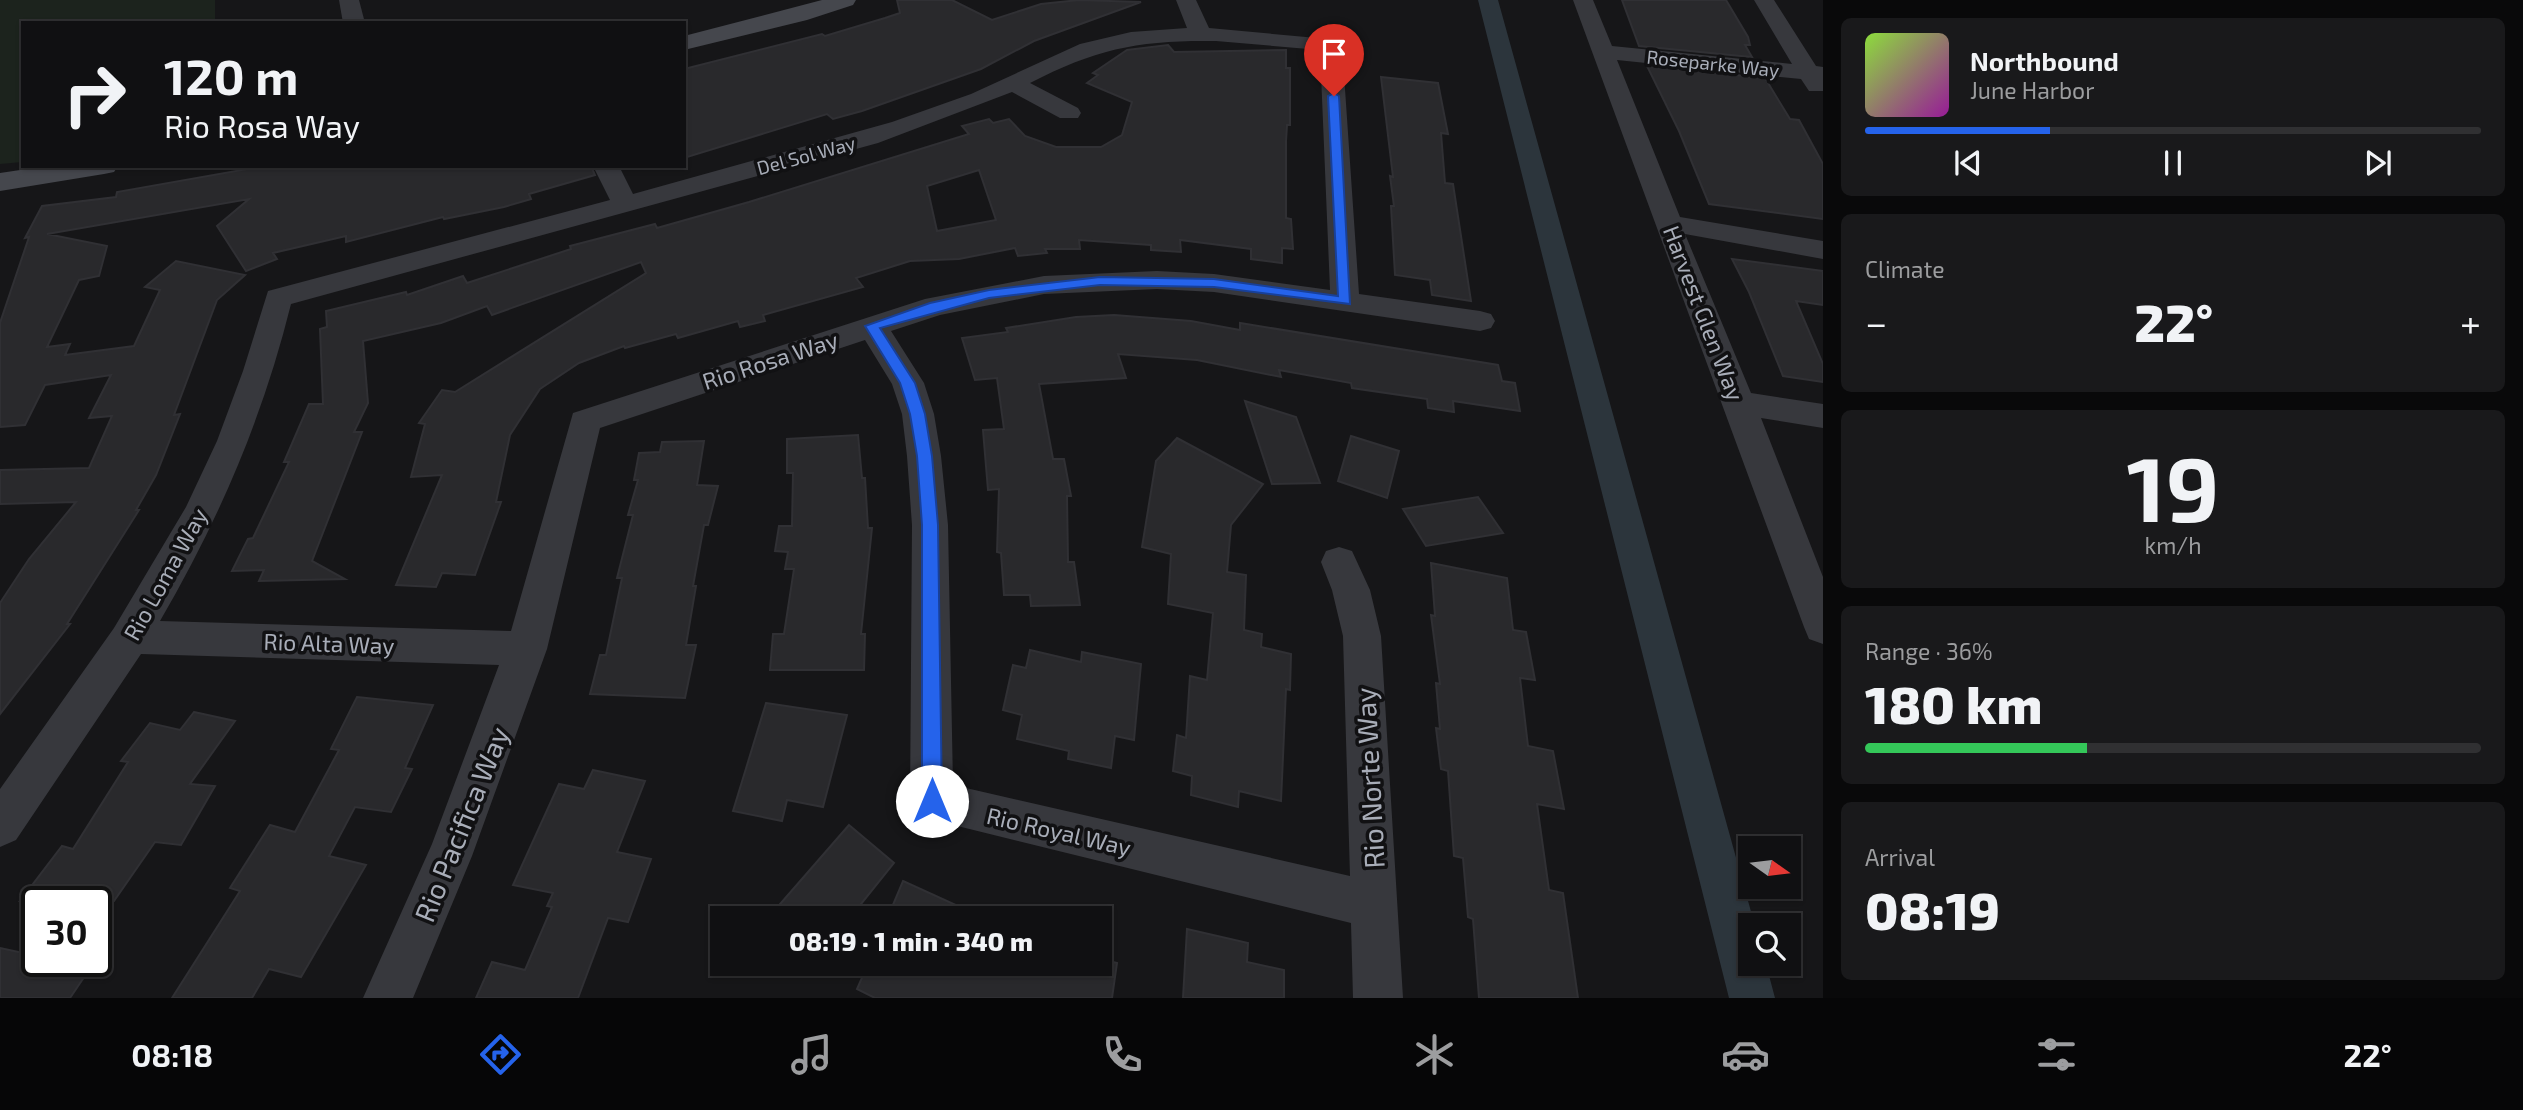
<!DOCTYPE html>
<html lang="en">
<head>
<meta charset="utf-8">
<style>
	:root { --surface:#101012; --page:#19191b; --text:#f1f3f6; --muted:#9c9d9f; --line:#303032; --accent:#2563eb }
	body { margin:0; font-family:"Exo 2",sans-serif; background:var(--page); color:var(--text); height:100vh; display:flex; flex-direction:column; font-size:26px; white-space:nowrap }
	* { box-sizing:border-box; margin:0 }
	p { font-size:23px; color:var(--muted) }
	.icon { flex:none; width:38px; height:38px; fill:none; stroke:currentColor; stroke-width:2; stroke-linecap:round; stroke-linejoin:round }
	.map { position:relative; flex:1; overflow:hidden }
	.details { display:flex; flex-direction:column; gap:18px; padding:18px; background:#09090a; width:700px }
	.details>* { flex:none }
	.guide { position:absolute; left:21px; top:21px; width:665px; height:147px; border-radius:0px; box-shadow:0 2px 5px #0004,0 0 0 2px var(--line); background:#101012; color:var(--text); overflow:hidden }
	.needle { width:46px; rotate:104deg }
	.tools { position:absolute; left:1738px; top:836px; display:grid; gap:14px }
	.tools a { display:grid; place-items:center; width:63px; height:63px; border-radius:0px; background:var(--surface); box-shadow:0 2px 5px #0004,0 0 0 2px var(--line); font-size:35px }
	.speed { position:absolute; left:21px; top:886px; display:flex; gap:14px; font-size:35px; font-weight:700; text-align:center }
	.speed>* { display:grid; place-content:center; width:91px; height:91px; border-radius:50%; background:var(--surface); box-shadow:0 2px 5px #0004,0 0 0 2px var(--line); line-height:1 }
	.speed .limit { border:4px solid #111; border-radius:10px; background:#fff; color:#111 }
	.pin { position:absolute; display:grid; place-items:center; width:60px; height:60px; color:#fff; margin:-72px -30px; border-radius:50% 50% 50% 0; rotate:-45deg; box-shadow:0 0 7px #0007 }
	.pin .icon { rotate:45deg }
	.me { position:absolute; width:77px; margin:-38px; rotate:0deg; stroke-linejoin:round; filter:drop-shadow(0 0 5px #0008) }
	.turn { display:flex; align-items:center; gap:24px; height:147px; padding:0 28px; font-size:32px }
	.turn .icon { width:91px; height:91px; stroke-width:2.5 }
	.turn b { display:block; font-size:49px; line-height:60px }
	.big { font-size:52px; font-weight:800; line-height:1.1 }
	.details .tile { flex:1; display:flex; flex-direction:column; justify-content:center; gap:10px; min-width:0; padding:0 24px; border-radius:10px; background:var(--page) }
	.details .dial { align-items:center; gap:0 }
	.dial b { font-size:91px; line-height:1 }
	.song { display:flex; align-items:center; gap:21px }
	.cover { width:84px; height:84px; border-radius:10px; background:linear-gradient(135deg,hsl(90 70% 55%),hsl(300 70% 35%)) }
	.played { height:7px; border-radius:4px; background:linear-gradient(90deg,var(--accent) 30%,var(--line) 30%) }
	.keys { display:flex; justify-content:space-around; direction:ltr }
	.heat { display:flex; justify-content:space-between; align-items:center; font-size:38px; direction:ltr }
	.charge { height:10px; border-radius:5px; background:linear-gradient(90deg,#34c759 36%,var(--line) 0) }
	.trip { position:absolute; left:710px; top:906px; width:402px; height:70px; border-radius:0px; background:var(--surface); box-shadow:0 2px 5px #0004,0 0 0 2px var(--line); font-weight:800; line-height:70px; text-align:center }
	.dock { display:flex; height:112px; justify-content:space-around; align-items:center; background:#060607; color:var(--muted) }
	.dock .icon { width:49px; height:49px }
	.dock .on { color:var(--accent) }
	.dock b { font-size:32px; color:var(--text) }
	main { display:flex; flex:1; min-height:0 }
	.map>svg:first-child { display:block }
	.green { fill:#1c231d }
	.lines { fill:none; stroke-linecap:round; stroke-linejoin:round }
	.canal { fill:#2c353c; fill-rule:evenodd }
	.building { fill:#29292c; stroke:#303034; stroke-width:2; fill-rule:evenodd }
	.street { fill:#37383d; fill-rule:evenodd }
	.secondary { fill:#45474d; fill-rule:evenodd }
	.route { fill:#2563eb; stroke:#184099; stroke-width:2 }
	.labels { text-anchor:middle; dominant-baseline:central; stroke-width:7; stroke-linejoin:round; paint-order:stroke }
	.far-street-label { font-size:19px; fill:#a8adb8; stroke:#111113 }
	.street-label { font-size:23px; fill:#a8adb8; stroke:#111113 }
	.near-street-label { font-size:28px; fill:#a8adb8; stroke:#111113 }
</style>
</head>
<body>
<main>
<div class="map">
<svg width="1823" height="998" viewBox="0 0 1823 998">
	<rect width="100%" height="100%" fill="#161618"/>
	<polygon class="green" points="0,0 215,0 215,23 23,23 23,162 0,164"/>
	<g class="lines">
		<polygon class="canal" points="1478,0 1498,0 1755,926 1750,926 1750,964 1766,964 1775,998 1729,998"/>
	</g>
	<g class="building">
		<polygon points="897,0 952,0 992,20 1041,4 1079,0 1141,2 1034,41 981,69 862,111 833,119 827,114 684,158 684,69 822,34 825,36 885,18 900,13"/>
		<polygon points="1622,0 1726,0 1748,37 1750,45 1745,45 1752,57 1639,46"/>
		<path d="M1168 45 1174 52 1286 50V68H1290V125H1287L1286 141V218L1291 219 1293 249 1282 248V263L1251 259V249L1180 240 1181 252 1151 250V245L1079 240 1080 249H1045L1047 253 1018 256 1015 248 959 259 910 261 856 278 863 287 763 315 765 321 740 327 738 321 678 338 676 334 625 348 624 346 579 363 540 389 510 435 496 502H501L475 575 442 573 436 587 396 585 442 475 411 477 425 424 419 423 442 390 455 392 646 273 641 262 492 315 487 306 441 323 363 341 368 403 354 432H362L312 561 345 579 259 581 264 570 232 571 248 539 253 538 289 462H284L309 404H323L320 329 327 327 326 311 406 292 407 295 463 276 467 283 571 249 570 246 655 224 657 228 749 202 969 134 962 126 989 119 993 123 1009 119 1025 136 1056 147H1101L1122 135 1132 102 1087 83 1098 75 1093 73 1127 50ZM979 170 996 220 937 231 927 186Z"/>
		<polygon points="1647,66 1765,78 1790,119 1799,120 1823,164 1823,219 1709,204 1679,131"/>
		<polygon points="1381,77 1438,83 1448,134 1441,133 1445,183 1453,184 1471,301 1432,295 1430,280 1395,275 1391,206 1394,206 1390,176 1393,177"/>
		<polygon points="265,166 591,166 595,175 529,194 531,199 504,207 444,219 443,217 346,242 346,236 273,253 277,259 246,271 217,226 249,199 47,234 107,246 99,276 79,280 47,347 70,344 65,355 134,346 160,290 145,287 176,261 245,275 217,300 174,415 180,414 156,475 136,510 139,510 67,624 70,624 0,714 0,603 29,559 76,502 0,504 0,470 89,468 112,416 89,418 111,375 45,385 25,425 0,427 0,323 29,237 25,238 42,206 116,197 117,192"/>
		<polygon points="1732,259 1823,271 1823,305 1796,301 1823,364 1823,382 1783,376 1749,292"/>
		<polygon points="1114,315 1191,321 1240,330 1240,323 1498,365 1502,381 1515,383 1520,411 1453,401 1454,412 1428,408 1427,399 1352,388 1351,383 1279,370 1281,377 1197,360 1118,354 1126,378 1039,384 1053,459 1064,459 1071,496 1067,496 1068,562 1074,562 1080,605 1031,606 1030,595 1004,595 1001,553 997,552 999,489 988,490 983,430 1004,429 997,378 975,380 962,338 1008,332 1006,328 1076,317"/>
		<polygon points="1245,401 1296,417 1320,483 1272,484"/>
		<polygon points="858,435 862,478 865,478 868,528 872,528 861,634 865,634 864,670 770,670 773,634 784,634 794,569 785,569 788,552 775,551 779,526 792,526 793,473 787,473 787,439"/>
		<polygon points="1351,436 1399,451 1387,498 1338,481"/>
		<polygon points="1177,438 1263,484 1231,525 1227,572 1246,575 1244,630 1262,634 1261,647 1291,654 1290,690 1286,689 1281,801 1239,791 1238,807 1191,795 1192,776 1173,771 1177,735 1186,738 1190,676 1207,680 1213,613 1168,604 1171,554 1142,547 1156,461"/>
		<polygon points="704,441 697,485 718,486 708,525 704,525 693,586 696,586 686,645 696,645 685,698 590,694 600,655 606,655 622,578 617,578 633,515 628,515 638,480 634,480 639,453 660,452 662,442"/>
		<polygon points="1478,497 1503,533 1426,546 1403,509"/>
		<polygon points="1431,563 1507,578 1513,630 1526,632 1535,680 1520,678 1528,746 1553,751 1564,809 1537,804 1549,890 1563,893 1578,998 1479,998 1473,919 1468,917 1463,858 1454,856 1448,771 1441,769 1436,728 1440,729 1436,683 1440,684 1431,615 1435,616"/>
		<polygon points="1030,650 1081,662 1082,652 1141,664 1134,740 1115,736 1111,768 1068,759 1069,751 1017,739 1022,715 1003,710 1013,665 1026,668"/>
		<polygon points="357,697 433,705 405,768 412,769 391,812 355,807 329,856 366,865 301,977 269,969 252,998 172,998 240,891 230,888 270,825 295,832 339,750 331,749"/>
		<polygon points="766,703 847,715 823,807 787,800 782,821 733,811"/>
		<polygon points="194,712 235,721 190,784 215,786 181,845 155,842 114,901 20,901 62,846 73,849 128,762 121,761 150,723 180,730"/>
		<polygon points="593,770 645,781 617,852 651,859 628,922 608,918 578,998 476,998 492,962 525,970 552,907 547,906 553,893 513,885 559,784 584,789"/>
		<polygon points="849,825 894,863 849,919 767,919"/>
		<polygon points="903,881 967,910 966,919 887,919"/>
		<polygon points="1187,929 1248,943 1247,962 1284,970 1284,998 1183,998"/>
		<polygon points="0,948 37,956 37,961 95,961 70,998 0,998"/>
		<polygon points="1101,959 1117,963 1112,998 875,998 857,989 868,964 1101,964"/>
	</g>
	<g class="lines">
		<g class="street">
			<polygon points="339,0 359,0 365,23 343,23"/>
			<path d="M1176 0H1196L1209 28 1339 40 1342 45 1359 294 1480 311 1491 314 1495 321 1491 328 1480 331 1214 292 1157 289 1044 294 940 315 891 331 924 383 934 414 941 456 948 525 953 785 1350 876 1343 636 1332 590 1321 562 1326 551 1339 547 1352 551 1370 590 1381 636 1403 998H1353L1351 923 917 816 910 801 912 525 907 456 902 414 892 384 865 340 600 428 547 649 472 856 413 998H363L432 844 499 665 141 654 16 840 0 847V789L114 628 186 507 217 441 243 371 268 291 610 200 593 166H619L633 194 892 122 971 94 1080 44 1131 32 1187 28ZM1216 41 1320 50 1330 290 1214 274 1157 271 1044 276 925 299 573 413 511 631 160 621C219 520 263 417 291 304L878 143 1012 92 1060 118H1078L1081 113 1078 108 1030 83C1097 48 1141 40 1216 41Z"/>
			<polygon points="1573,0 1593,0 1612,46 1792,64 1754,0 1774,0 1816,66 1823,67 1823,91 1809,91 1801,79 1617,60 1680,217 1823,241 1823,259 1685,234 1751,393 1823,404 1823,428 1761,418 1823,577 1823,644 1809,639 1804,627"/>
		</g>
		<g class="secondary">
			<polygon points="822,0 856,0 853,5 807,20 684,50 684,36"/>
			<polygon points="47,166 118,166 114,172 104,174 0,191 0,173"/>
		</g>
	</g>
	<polygon class="route" points="1334,93 1339,96 1350,304 1214,287 1100,285 989,298 880,328 915,383 925,414 932,456 938,525 942,801 939,808 932,811 925,808 922,801 922,525 917,456 910,414 900,383 865,326 930,303 989,290 1100,277 1214,279 1338,296 1328,96"/>
	<g class="labels">
		<g class="far-street-label">
			<text transform="translate(1713 63) rotate(6)">Roseparke Way</text>
			<text transform="translate(806 155) rotate(-15)">Del Sol Way</text>
		</g>
		<g class="street-label">
			<text transform="translate(1704 313) rotate(69)">Harvest Glen Way</text>
			<text transform="translate(770 360) rotate(-18)">Rio Rosa Way</text>
			<text transform="translate(165 574) rotate(-61)">Rio Loma Way</text>
			<text transform="translate(329 643) rotate(2)">Rio Alta Way</text>
			<text transform="translate(1059 831) rotate(13)">Rio Royal Way</text>
		</g>
		<g class="near-street-label">
			<text transform="translate(1369 778) rotate(-93)">Rio Norte Way</text>
			<text transform="translate(461 824) rotate(-68)">Rio Pacifica Way</text>
		</g>
	</g>
</svg>
<div class="tools">
<a><svg class="needle" viewBox="-14 -14 28 28"><path d="M0-13l5 13h-10z" fill="#e53935"/><path d="M0 13l5-13h-10z" fill="#9c9d9f"/></svg></a>
<a><svg class="icon" aria-label="search" viewBox="0 0 24 24"><circle cx="10" cy="10" r="6"/><path d="M15 15l6 6"/></svg></a>
</div>
<div class="speed"><div class="limit">30</div></div>
<div class="pin" style="left:1334px;top:96px;background:#d93025"><svg class="icon" aria-label="arrive" viewBox="0 0 24 24"><path d="M6 21V4h12l-3 4 3 4H6"/></svg></div>
<svg class="me" style="left:932px;top:801px" viewBox="-20 -20 40 40"><circle r="19" fill="#fff"/><path d="M0-13L10 11 0 6-10 11z" fill="#2563eb"/></svg>
<div class="trip">08:19 · 1 min · 340 m</div>
<div class="guide">
<div class="turn"><svg class="icon" aria-label="right" viewBox="0 0 24 24"><path d="M7 20v-9h11M14 6l5 5-5 5"/></svg><div><b>120 m</b>Rio Rosa Way</div></div>
</div>
</div>
<section class="details">
<div class="tile">
<div class="song"><i class="cover"></i><div><b>Northbound</b><p>June Harbor</p></div></div>
<div class="played"></div>
<div class="keys"><svg class="icon" aria-label="previous" viewBox="0 0 24 24"><path d="M18 5L8 12l10 7zM5 5v14"/></svg><svg class="icon" aria-label="pause" viewBox="0 0 24 24"><path d="M8 5v14M16 5v14"/></svg><svg class="icon" aria-label="next" viewBox="0 0 24 24"><path d="M6 5l10 7-10 7zM19 5v14"/></svg></div>
</div>
<div class="tile"><p>Climate</p>
<div class="heat"><a>−</a><b class="big">22°</b><a>+</a></div>
</div>
<div class="tile dial"><b>19</b><p>km/h</p></div>
<div class="tile"><p>Range · 36%</p><b class="big">180 km</b><div class="charge"></div></div>
<div class="tile"><p>Arrival</p><b class="big">08:19</b></div>
</section>
</main>
<nav class="dock">
<b>08:18</b>
<svg class="icon on" aria-label="directions" viewBox="0 0 24 24"><path d="M12 3l9 9-9 9-9-9zM9 14v-3h6M13 9l2 2-2 2"/></svg>
<svg class="icon" aria-label="music" viewBox="0 0 24 24"><path d="M9 18V5l10-2v13"/><circle cx="6" cy="18" r="3"/><circle cx="16" cy="16" r="3"/></svg>
<svg class="icon" aria-label="phone" viewBox="0 0 24 24"><path d="M5 4h4l2 5-3 2q2 4 5 5l2-3 5 2v4C11 20 4 13 5 4z"/></svg>
<svg class="icon" aria-label="climate" viewBox="0 0 24 24"><path d="M12 3v18M4 7l16 10M4 17L20 7"/></svg>
<svg class="icon" aria-label="car" viewBox="0 0 24 24"><path d="M5 17H2v-5l4-1 3-4h7l3 4 3 1v5h-3M9 17h6M6 11h13"/><circle cx="7" cy="17" r="2"/><circle cx="17" cy="17" r="2"/></svg>
<svg class="icon" aria-label="filters" viewBox="0 0 24 24"><path d="M4 7h16M4 17h16"/><circle cx="9" cy="7" r="2"/><circle cx="15" cy="17" r="2"/></svg>
<b>22°</b>
</nav>
</body>
</html>
